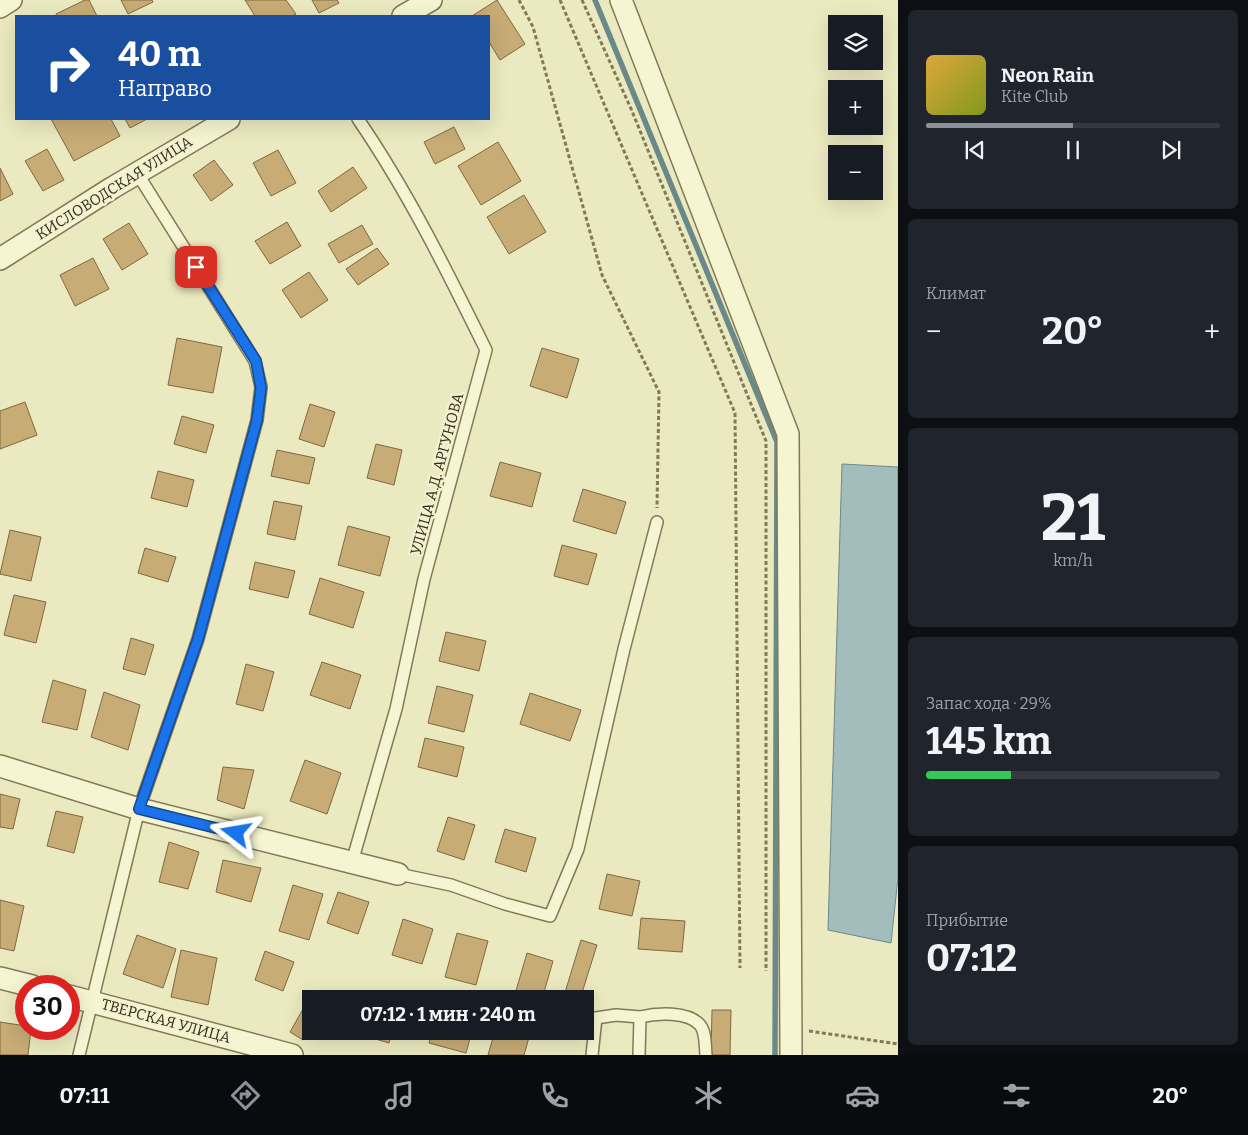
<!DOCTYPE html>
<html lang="ru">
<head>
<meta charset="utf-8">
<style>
	:root { --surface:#171b24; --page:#20242c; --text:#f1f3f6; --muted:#9ea1a6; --line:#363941; --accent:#8c9099 }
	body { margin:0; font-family:Bitter,serif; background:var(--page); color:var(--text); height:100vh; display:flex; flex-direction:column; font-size:19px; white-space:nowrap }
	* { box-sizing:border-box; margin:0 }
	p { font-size:16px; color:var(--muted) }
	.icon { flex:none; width:28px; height:28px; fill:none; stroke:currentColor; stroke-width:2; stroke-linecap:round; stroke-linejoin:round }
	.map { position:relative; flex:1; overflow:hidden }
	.side { display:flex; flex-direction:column; gap:10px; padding:10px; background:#0d0f14; width:350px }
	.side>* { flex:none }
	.banner { position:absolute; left:15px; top:15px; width:475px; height:105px; border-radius:0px; box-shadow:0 5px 20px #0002; background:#1a4fa0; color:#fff; overflow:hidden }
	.buttons { position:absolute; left:828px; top:15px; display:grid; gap:10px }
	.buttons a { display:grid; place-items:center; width:55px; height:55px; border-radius:0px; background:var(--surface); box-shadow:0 5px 20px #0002; font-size:25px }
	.speed { position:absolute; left:15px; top:975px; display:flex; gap:10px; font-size:25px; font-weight:700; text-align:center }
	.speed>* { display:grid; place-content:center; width:65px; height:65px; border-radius:50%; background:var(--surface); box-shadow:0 5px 20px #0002; line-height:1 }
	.speed .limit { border:8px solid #d22; background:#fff; color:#111 }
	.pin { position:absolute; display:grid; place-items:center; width:42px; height:42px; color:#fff; margin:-21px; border-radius:10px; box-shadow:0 2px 8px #0006 }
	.me { position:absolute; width:55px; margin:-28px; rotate:284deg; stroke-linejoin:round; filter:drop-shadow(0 0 4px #0008) }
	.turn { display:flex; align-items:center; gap:18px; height:105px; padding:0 20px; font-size:22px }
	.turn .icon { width:65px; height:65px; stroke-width:2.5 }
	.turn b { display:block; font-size:35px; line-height:42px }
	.big { font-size:38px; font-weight:700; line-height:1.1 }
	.side .card { flex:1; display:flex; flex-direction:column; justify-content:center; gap:8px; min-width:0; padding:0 18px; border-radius:8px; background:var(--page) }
	.side .dial { align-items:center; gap:0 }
	.dial b { font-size:65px; line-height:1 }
	.song { display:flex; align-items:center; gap:15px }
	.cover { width:60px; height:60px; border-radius:8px; background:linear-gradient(135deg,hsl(40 70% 55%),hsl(70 70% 35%)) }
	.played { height:5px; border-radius:2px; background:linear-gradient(90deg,var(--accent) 50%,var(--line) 50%) }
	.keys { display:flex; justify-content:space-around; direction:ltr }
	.heat { display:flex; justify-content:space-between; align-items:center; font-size:28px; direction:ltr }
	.charge { height:8px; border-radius:4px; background:linear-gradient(90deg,#34c759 29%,var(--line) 0) }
	.trip { position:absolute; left:302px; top:990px; width:292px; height:50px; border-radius:0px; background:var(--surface); box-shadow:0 5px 20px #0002; font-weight:700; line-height:50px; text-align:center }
	.tabs { display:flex; height:80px; justify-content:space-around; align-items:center; background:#090b0e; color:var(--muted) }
	.tabs .icon { width:35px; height:35px }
	.tabs .selected { color:var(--accent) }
	.tabs b { font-size:22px; color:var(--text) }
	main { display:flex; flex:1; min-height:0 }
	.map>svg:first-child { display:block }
	.water { fill:#a2bdbc; stroke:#6a8a8a }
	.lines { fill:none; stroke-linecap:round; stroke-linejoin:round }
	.stream { stroke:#6a8a8a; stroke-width:5.5 }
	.building { fill:#c7ac76; stroke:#806940 }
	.service-casing { stroke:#827958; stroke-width:14 }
	.minor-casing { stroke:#827958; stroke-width:24 }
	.path { stroke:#827958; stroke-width:3; stroke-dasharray:4 2.5; stroke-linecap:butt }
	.service { stroke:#f6f5d1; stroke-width:11 }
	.minor { stroke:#f6f5d1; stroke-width:21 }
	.route-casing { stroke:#114b97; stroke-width:12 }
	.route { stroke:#1a73e8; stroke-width:9 }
	.labels { text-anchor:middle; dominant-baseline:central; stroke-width:5; stroke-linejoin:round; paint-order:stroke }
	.street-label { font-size:15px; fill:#322c1c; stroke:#f3f1ce }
</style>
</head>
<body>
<main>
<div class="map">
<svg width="898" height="1055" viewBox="0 0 898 1055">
	<rect width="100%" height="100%" fill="#ebe9bf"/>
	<polygon class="water" points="842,464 898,467 898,878 891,943 828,930"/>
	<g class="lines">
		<polyline class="stream" points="595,0 777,442 775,1055"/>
	</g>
	<g class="building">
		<polygon points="85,0 89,0 97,16 57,16 56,14"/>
		<polygon points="121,0 152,0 153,2 128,14"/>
		<polygon points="245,0 286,0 296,14 292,16 255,16"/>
		<polygon points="312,0 337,0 339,3 319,13"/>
		<polygon points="497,0 525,44 500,60 489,42 489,16 472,16"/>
		<polygon points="51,119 111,119 120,136 74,161"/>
		<polygon points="125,119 147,119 130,128"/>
		<polygon points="454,127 465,149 435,164 424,142"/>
		<polygon points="498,142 521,181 481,205 458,166"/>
		<polygon points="47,149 64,180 43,191 25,161"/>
		<polygon points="278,150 296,183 271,196 253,163"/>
		<polygon points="214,160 233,185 211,201 193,175"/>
		<polygon points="353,167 367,188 331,212 318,191"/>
		<polygon points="0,168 13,194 0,201"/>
		<polygon points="524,195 546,232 509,254 487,217"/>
		<polygon points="287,222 301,246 270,264 255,241"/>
		<polygon points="129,223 148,254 122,270 103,239"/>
		<polygon points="362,225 373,244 339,263 328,244"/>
		<polygon points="377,248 389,264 358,285 346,269"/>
		<polygon points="93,258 109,289 75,306 60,275"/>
		<polygon points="309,272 328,300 301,318 282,290"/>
		<polygon points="177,338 222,347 213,393 168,385"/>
		<polygon points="542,348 579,359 567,398 530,386"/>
		<polygon points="25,402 37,435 0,449 0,411"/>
		<polygon points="310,404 335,412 324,447 299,439"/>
		<polygon points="182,416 214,425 206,453 174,444"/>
		<polygon points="376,444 402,450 394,485 367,478"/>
		<polygon points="277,450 315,458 309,484 271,476"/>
		<polygon points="500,462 541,473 532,507 490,496"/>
		<polygon points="158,471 194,480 187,507 151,498"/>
		<polygon points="583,489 626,502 616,534 573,521"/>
		<polygon points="274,501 302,506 295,540 267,534"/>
		<polygon points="348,526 390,537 380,576 338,565"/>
		<polygon points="10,530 41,537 31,581 0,574"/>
		<polygon points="562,545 597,554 588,585 554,576"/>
		<polygon points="145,548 176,557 168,582 138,573"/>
		<polygon points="255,562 295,571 288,598 249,589"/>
		<polygon points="320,578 364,592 353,628 309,614"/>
		<polygon points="14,595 46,602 36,643 4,635"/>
		<polygon points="446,632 486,641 479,671 439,661"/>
		<polygon points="131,638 154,645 145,675 123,669"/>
		<polygon points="322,662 361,675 350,709 310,695"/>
		<polygon points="246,664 274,672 263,711 236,704"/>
		<polygon points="53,680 86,690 77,730 42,722"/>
		<polygon points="437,686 473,695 464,732 428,723"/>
		<polygon points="104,692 140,705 128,750 91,737"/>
		<polygon points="530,693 581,710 570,741 520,724"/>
		<polygon points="425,738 464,747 457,777 418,767"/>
		<polygon points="305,760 341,773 327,814 290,801"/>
		<polygon points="223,767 254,770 244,809 217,800"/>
		<polygon points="0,794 20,799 13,829 0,827"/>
		<polygon points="56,811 83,817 74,853 47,846"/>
		<polygon points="448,817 475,825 464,860 437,851"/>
		<polygon points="505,829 536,838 526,872 495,862"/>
		<polygon points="169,842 199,852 188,889 159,882"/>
		<polygon points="223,860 261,868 251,902 216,892"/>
		<polygon points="607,874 640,881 632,916 599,909"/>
		<polygon points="293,885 323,894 309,940 279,931"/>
		<polygon points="338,892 369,902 358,934 327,923"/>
		<polygon points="0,900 24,906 14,951 0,948"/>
		<polygon points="641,918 685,921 682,952 638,949"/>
		<polygon points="403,919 433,929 422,964 392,955"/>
		<polygon points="457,933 488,941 476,985 445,977"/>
		<polygon points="137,935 176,949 163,988 123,974"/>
		<polygon points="581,940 597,945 580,999 563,999"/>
		<polygon points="181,950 217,958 208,1005 171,997"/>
		<polygon points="265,951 294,962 283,991 255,980"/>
		<polygon points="527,953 553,961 542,999 530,999 515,994"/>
		<polygon points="303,1009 311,1013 311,1025 303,1040 290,1032"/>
		<polygon points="712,1010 731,1010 730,1055 711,1055"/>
		<polygon points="0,1022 26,1026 26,1029 31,1029 28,1055 0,1055"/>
		<polygon points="355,1031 392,1031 389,1043 355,1033"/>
		<polygon points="432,1031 472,1031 466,1053 429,1043"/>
		<polygon points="495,1031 520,1031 530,1034 524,1055 488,1055"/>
	</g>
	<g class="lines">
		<g class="service-casing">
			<g id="service">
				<path d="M352 862 396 709 424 579 486 350C447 271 408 192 358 119"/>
				<polyline points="398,874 451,885 505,904 550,916 578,849 624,649 657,522"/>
				<polyline points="79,1055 139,809 198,639 257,420 261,387 255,361 137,173"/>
				<polyline points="592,1055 596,1018 616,1015 640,1017"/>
				<path d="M639 1055 640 1017C657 1013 688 1011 700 1025 706 1032 705 1046 706 1055"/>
			</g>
		</g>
		<g class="minor-casing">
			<g id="minor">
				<polyline points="621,0 788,434 791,1055"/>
				<polyline points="0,7 11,0"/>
				<polyline points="403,16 431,0"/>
				<polyline points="0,259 112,188 229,119"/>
				<polyline points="0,766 139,809 398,874"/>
				<polyline points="0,978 32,986"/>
				<polyline points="69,996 292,1055"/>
			</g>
		</g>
		<g class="path">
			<polyline points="519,0 533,27 602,275 659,392 657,508"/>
			<polyline points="560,0 735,413 740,968"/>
			<polyline points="582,0 632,111 766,441 766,971"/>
			<polyline points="809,1031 898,1044"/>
		</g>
		<use href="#service" class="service"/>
		<use href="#minor" class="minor"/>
	</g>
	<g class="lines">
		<g class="route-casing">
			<polyline id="route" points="196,267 256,361 261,388 257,420 198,639 139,809 236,833"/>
		</g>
		<use href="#route" class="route"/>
	</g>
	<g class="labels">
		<g class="street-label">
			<text transform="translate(114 188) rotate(-32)">КИСЛОВОДСКАЯ УЛИЦА</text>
			<text transform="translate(437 474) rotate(-75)">УЛИЦА А.Д. АРГУНОВА</text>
			<text transform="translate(166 1021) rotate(15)">ТВЕРСКАЯ УЛИЦА</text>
		</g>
	</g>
</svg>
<div class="buttons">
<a><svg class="icon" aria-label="layers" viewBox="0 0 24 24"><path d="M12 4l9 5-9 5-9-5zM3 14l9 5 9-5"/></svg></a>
<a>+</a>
<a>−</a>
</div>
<div class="speed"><div class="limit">30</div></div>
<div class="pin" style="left:196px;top:267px;background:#d93025"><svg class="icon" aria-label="arrive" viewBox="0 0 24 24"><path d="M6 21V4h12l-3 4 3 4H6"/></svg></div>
<svg class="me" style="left:236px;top:833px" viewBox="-20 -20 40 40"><path d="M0-17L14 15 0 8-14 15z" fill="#1a73e8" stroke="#fff" stroke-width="4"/></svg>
<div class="trip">07:12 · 1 мин · 240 m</div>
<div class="banner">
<div class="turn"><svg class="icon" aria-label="right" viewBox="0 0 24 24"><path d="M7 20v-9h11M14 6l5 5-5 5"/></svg><div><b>40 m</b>Направо</div></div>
</div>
</div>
<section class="side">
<div class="card">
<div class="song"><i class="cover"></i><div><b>Neon Rain</b><p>Kite Club</p></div></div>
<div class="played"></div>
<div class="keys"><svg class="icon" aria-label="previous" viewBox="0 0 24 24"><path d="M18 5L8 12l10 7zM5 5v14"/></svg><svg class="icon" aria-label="pause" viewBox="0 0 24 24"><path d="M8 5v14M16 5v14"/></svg><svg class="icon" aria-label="next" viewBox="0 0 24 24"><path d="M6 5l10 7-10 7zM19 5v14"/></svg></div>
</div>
<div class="card"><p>Климат</p>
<div class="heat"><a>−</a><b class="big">20°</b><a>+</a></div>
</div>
<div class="card dial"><b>21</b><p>km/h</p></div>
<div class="card"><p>Запас хода · 29%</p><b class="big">145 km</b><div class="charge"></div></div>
<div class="card"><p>Прибытие</p><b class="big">07:12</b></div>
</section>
</main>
<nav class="tabs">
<b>07:11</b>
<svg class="icon selected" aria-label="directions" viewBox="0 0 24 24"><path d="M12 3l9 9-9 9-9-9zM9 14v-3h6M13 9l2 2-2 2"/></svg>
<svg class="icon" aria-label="music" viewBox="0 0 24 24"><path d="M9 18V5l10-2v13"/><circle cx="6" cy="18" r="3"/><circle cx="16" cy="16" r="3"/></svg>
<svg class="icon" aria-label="phone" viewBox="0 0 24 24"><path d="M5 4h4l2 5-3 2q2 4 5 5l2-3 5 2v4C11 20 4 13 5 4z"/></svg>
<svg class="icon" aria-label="climate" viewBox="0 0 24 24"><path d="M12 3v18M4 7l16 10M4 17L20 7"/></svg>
<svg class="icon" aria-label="car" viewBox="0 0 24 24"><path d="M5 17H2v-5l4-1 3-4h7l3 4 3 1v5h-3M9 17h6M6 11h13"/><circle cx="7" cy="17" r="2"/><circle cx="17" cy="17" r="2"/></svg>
<svg class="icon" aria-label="filters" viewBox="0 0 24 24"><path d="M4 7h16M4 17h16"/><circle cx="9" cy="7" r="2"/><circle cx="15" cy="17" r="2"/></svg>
<b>20°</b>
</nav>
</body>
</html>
